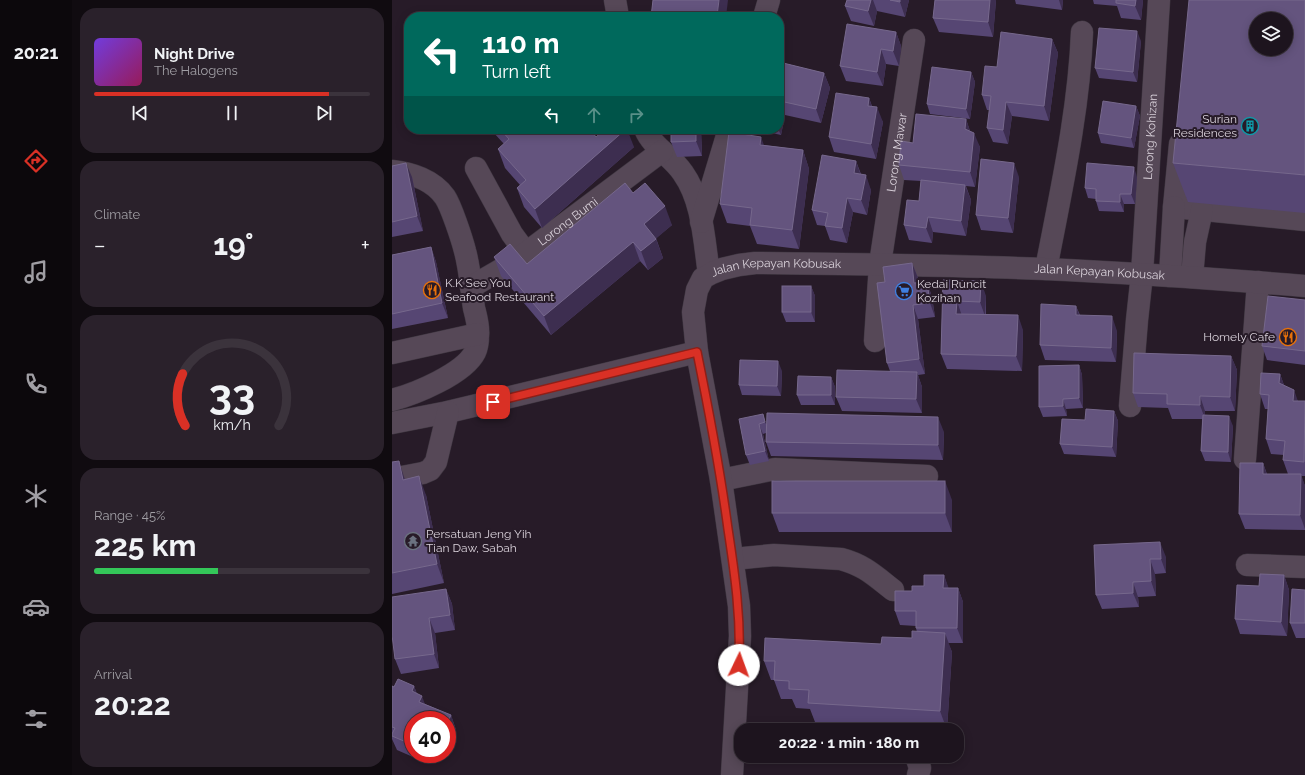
<!DOCTYPE html>
<html lang="en">
<head>
<meta charset="utf-8">
<style>
	:root { --surface:#1d141e; --page:#2a212b; --text:#f1f3f6; --muted:#a09ea4; --line:#3b333c; --accent:#d93025 }
	body { margin:0; font-family:Raleway,sans-serif; background:var(--page); color:var(--text); height:100vh; display:flex; flex-direction:column; font-size:15px; white-space:nowrap }
	* { box-sizing:border-box; margin:0 }
	p { font-size:13px; color:var(--muted) }
	.icon { flex:none; width:22px; height:22px; fill:none; stroke:currentColor; stroke-width:2; stroke-linecap:round; stroke-linejoin:round }
	.map { position:relative; flex:1; overflow:hidden }
	.side { display:flex; flex-direction:column; gap:8px; padding:8px; background:#100b10; width:320px }
	.side>* { flex:none }
	.banner { position:absolute; left:12px; top:12px; width:380px; height:122px; border-radius:16px; box-shadow:0 2px 10px #0003,0 0 0 1px var(--line); background:#00695c; color:#fff; overflow:hidden }
	.fabs { position:absolute; left:857px; top:12px; display:grid; gap:8px }
	.fabs a { display:grid; place-items:center; width:44px; height:44px; border-radius:50%; background:var(--surface); box-shadow:0 2px 10px #0003,0 0 0 1px var(--line); font-size:20px }
	.speed { position:absolute; left:12px; top:711px; display:flex; gap:8px; font-size:20px; font-weight:700; text-align:center }
	.speed>* { display:grid; place-content:center; width:52px; height:52px; border-radius:50%; background:var(--surface); box-shadow:0 2px 10px #0003,0 0 0 1px var(--line); line-height:1 }
	.speed .limit { border:6px solid #d22; background:#fff; color:#111 }
	.pin { position:absolute; display:grid; place-items:center; width:34px; height:34px; color:#fff; margin:-17px; border-radius:8px; box-shadow:0 2px 6px #0006 }
	.me { position:absolute; width:44px; margin:-22px; rotate:3deg; stroke-linejoin:round; filter:drop-shadow(0 0 3px #0008) }
	.turn { display:flex; align-items:center; gap:14px; height:84px; padding:0 12px; font-size:18px }
	.turn .icon { width:52px; height:52px; stroke-width:2.5 }
	.turn b { display:block; font-size:28px; line-height:34px }
	.lanes { display:flex; align-items:center; height:38px; padding:0 12px; background:#0003; justify-content:center; gap:20px; direction:ltr }
	.lanes .off { opacity:.35 }
	.big { font-size:30px; font-weight:700; line-height:1.1 }
	.side .widget { flex:1; display:flex; flex-direction:column; justify-content:center; gap:6px; min-width:0; padding:0 14px; border-radius:16px; background:var(--page) }
	.side .dial { align-items:center; gap:0 }
	.dial svg { height:104px; overflow:visible; fill:none; stroke:var(--line); stroke-width:7; stroke-linecap:round; text-anchor:middle }
	.dial text { fill:var(--text); stroke:none }
	.song { display:flex; align-items:center; gap:12px }
	.cover { width:48px; height:48px; border-radius:6px; background:linear-gradient(135deg,hsl(260 70% 55%),hsl(330 70% 35%)) }
	.played { height:4px; border-radius:2px; background:linear-gradient(90deg,var(--accent) 85%,var(--line) 85%) }
	.keys { display:flex; justify-content:space-around; direction:ltr }
	.heat { display:flex; justify-content:space-between; align-items:center; font-size:22px; direction:ltr }
	.charge { height:6px; border-radius:3px; background:linear-gradient(90deg,#34c759 45%,var(--line) 0) }
	.trip { position:absolute; left:342px; top:723px; width:230px; height:40px; border-radius:16px; background:var(--surface); box-shadow:0 2px 10px #0003,0 0 0 1px var(--line); font-weight:700; line-height:40px; text-align:center }
	main { display:flex; flex:1; min-height:0 }
	.dock { display:flex; flex-direction:column; width:72px; justify-content:space-around; align-items:center; background:#0c080c; color:var(--muted) }
	.dock .icon { width:28px; height:28px }
	.dock .selected { color:var(--accent) }
	.dock b { font-size:18px; color:var(--text) }
	.map>svg:first-child { display:block }
	.lines { fill:none; stroke-linecap:round; stroke-linejoin:round }
	.minor-casing { stroke:#3f3741; stroke-width:23 }
	.minor { stroke:#564857; stroke-width:22 }
	.wall { fill:#564673 }
	.shaded-wall { fill:#3d2e50 }
	.building { fill:#64547e; stroke:#76688c; fill-rule:evenodd }
	.route-casing { stroke:#8d1f18; stroke-width:10 }
	.route { stroke:#d93025; stroke-width:7 }
	.labels { text-anchor:middle; dominant-baseline:central; stroke-width:4; stroke-linejoin:round; paint-order:stroke }
	.poi-label { font-size:12px; fill:#d9d1da; stroke:#271b28; text-anchor:start }
	.street-label { font-size:12px; fill:#d9d1da; stroke:#271b28 }
</style>
</head>
<body>
<main>
<nav class="dock">
<b>20:21</b>
<svg class="icon selected" aria-label="directions" viewBox="0 0 24 24"><path d="M12 3l9 9-9 9-9-9zM9 14v-3h6M13 9l2 2-2 2"/></svg>
<svg class="icon" aria-label="music" viewBox="0 0 24 24"><path d="M9 18V5l10-2v13"/><circle cx="6" cy="18" r="3"/><circle cx="16" cy="16" r="3"/></svg>
<svg class="icon" aria-label="phone" viewBox="0 0 24 24"><path d="M5 4h4l2 5-3 2q2 4 5 5l2-3 5 2v4C11 20 4 13 5 4z"/></svg>
<svg class="icon" aria-label="climate" viewBox="0 0 24 24"><path d="M12 3v18M4 7l16 10M4 17L20 7"/></svg>
<svg class="icon" aria-label="car" viewBox="0 0 24 24"><path d="M5 17H2v-5l4-1 3-4h7l3 4 3 1v5h-3M9 17h6M6 11h13"/><circle cx="7" cy="17" r="2"/><circle cx="17" cy="17" r="2"/></svg>
<svg class="icon" aria-label="filters" viewBox="0 0 24 24"><path d="M4 7h16M4 17h16"/><circle cx="9" cy="7" r="2"/><circle cx="15" cy="17" r="2"/></svg>
</nav>
<section class="side">
<div class="widget">
<div class="song"><i class="cover"></i><div><b>Night Drive</b><p>The Halogens</p></div></div>
<div class="played"></div>
<div class="keys"><svg class="icon" aria-label="previous" viewBox="0 0 24 24"><path d="M18 5L8 12l10 7zM5 5v14"/></svg><svg class="icon" aria-label="pause" viewBox="0 0 24 24"><path d="M8 5v14M16 5v14"/></svg><svg class="icon" aria-label="next" viewBox="0 0 24 24"><path d="M6 5l10 7-10 7zM19 5v14"/></svg></div>
</div>
<div class="widget"><p>Climate</p>
<div class="heat"><a>−</a><b class="big">19°</b><a>+</a></div>
</div>
<div class="widget dial"><svg viewBox="0 0 100 80">
<path d="M14 69A42 42 0 1 1 86 69"/>
<path d="M14 69A42 42 0 0 1 12 29" stroke="#d93025"/>
<text x="50" y="56" font-size="32" font-weight="700">33</text>
<text x="50" y="72" font-size="11">km/h</text>
</svg></div>
<div class="widget"><p>Range · 45%</p><b class="big">225 km</b><div class="charge"></div></div>
<div class="widget"><p>Arrival</p><b class="big">20:22</b></div>
</section>
<div class="map">
<svg width="913" height="775" viewBox="0 0 913 775">
	<rect width="100%" height="100%" fill="#271b28"/>
	<g class="lines">
		<g class="minor-casing">
			<g id="minor">
				<polyline points="223,0 226,17"/>
				<polyline points="372,17 377,0"/>
				<path d="M253 129C261 148 280 156 291 173 311 201 312 241 317 274"/>
				<polyline points="788,144 782,207 913,220"/>
				<polyline points="84,168 120,234 134,253"/>
				<path d="M0 171C19 173 41 180 53 197 59 206 70 239 73 251 78 269 79 289 82 308 84 316 87 326 86 335 86 340 85 348 83 352 72 374 23 394 0 400"/>
				<polyline points="309,222 337,129"/>
				<path d="M654 269C669 191 687 111 690 32"/>
				<polyline points="778,276 782,207"/>
				<polyline points="800,277 803,242 810,210"/>
				<path id="s1" d="M79 287 117 265 134 253 270 151"/>
				<path id="s2" d="M483 341 488 264 522 40"/>
				<polyline points="0,353 86,334"/>
				<path id="s3" d="M738 406 745 320 750 274 767 0"/>
				<polyline points="0,423 56,412 305,352"/>
				<polyline points="853,459 866,282"/>
				<polyline points="0,479 31,473 38,470 44,462 56,412"/>
				<polyline points="329,480 383,469 535,476"/>
				<path d="M341 559 382 555 449 559C472 565 483 576 501 590"/>
				<polyline points="855,565 913,567"/>
				<polyline points="524,756 528,768 526,775"/>
				<path id="s4" d="M340 775 348 636 347 606 329 480 305 352 301 312 305 290 311 278 320 273 330 269 347 265 363 263C460 264 557 265 653 269 740 273 827 279 913 286"/>
			</g>
		</g>
		<use href="#minor" class="minor"/>
	</g>
	<g class="wall">
		<polygon points="261,0 334,17 259,17"/>
		<polygon points="455,0 517,0 513,17 485,11 482,26 459,21 453,6"/>
		<polygon points="543,0 604,0 601,37 547,32 541,18"/>
		<polygon points="623,0 671,0 670,10 624,4"/>
		<polygon points="701,0 751,0 749,20 729,18 725,6 702,4"/>
		<polygon points="913,0 913,213 796,202 781,163"/>
		<polygon points="504,32 509,46 507,66 494,64 491,86 454,81 448,66"/>
		<polygon points="660,39 666,53 657,121 620,116 616,144 601,142 595,128 598,110 595,110 590,95 605,67"/>
		<polygon points="749,41 745,82 707,78 703,68"/>
		<polygon points="387,62 432,73 438,88 429,123 393,115 389,135 366,130 366,129 387,129"/>
		<polygon points="579,72 583,82 578,119 538,114 535,104"/>
		<polygon points="477,98 480,106 491,122 484,159 442,152 437,137"/>
		<polygon points="744,106 748,116 742,148 709,143 706,133"/>
		<polygon points="574,119 578,131 588,147 583,187 574,186 579,200 574,236 541,232 540,243 517,240 512,225 527,201 529,181 512,180 507,165 521,143"/>
		<polygon points="100,129 198,129 204,137 242,147 150,228 132,207 125,188 128,185 113,168 106,149 112,144 101,132"/>
		<polygon points="268,129 309,129 310,156 285,157 279,142 279,131 269,131"/>
		<polygon points="372,145 411,150 417,169 407,249 365,244 358,226 335,223 328,204"/>
		<polygon points="464,161 469,174 479,190 475,215 461,212 455,243 438,240 433,226 425,225 420,210"/>
		<polygon points="0,166 20,177 31,231 0,237"/>
		<polygon points="627,177 621,233 589,230 584,215"/>
		<polygon points="745,177 743,204 732,204 732,212 707,211 704,201 704,199 696,198 693,188"/>
		<polygon points="241,193 280,225 264,238 271,258 256,270 248,261 159,335 109,276 102,257 135,264"/>
		<polygon points="39,247 44,262 56,318 0,329 0,255"/>
		<polygon points="520,263 526,278 526,283 535,282 540,297 543,317 526,319 533,374 526,375 530,387 530,413 450,411 444,397 498,371 495,363"/>
		<polygon points="551,280 594,296 594,314 631,330 630,371 555,369 549,354"/>
		<polygon points="419,286 423,296 423,322 394,322 390,312"/>
		<polygon points="913,300 913,365 875,360 870,346"/>
		<polygon points="684,306 688,315 725,331 724,362 653,360 648,345"/>
		<polygon points="839,356 845,370 843,411 813,411 813,415 841,426 839,462 813,461 809,451 810,419 780,419 776,408 746,407 741,393"/>
		<polygon points="687,365 690,375 691,408 674,409 675,416 651,417 647,407"/>
		<polygon points="390,371 389,396 350,395 347,385"/>
		<polygon points="888,374 892,385 906,401 913,401 913,476 909,476 913,486 913,530 853,529 847,514 871,463 875,474 896,474 891,460 892,455 879,454 874,439 876,409 873,409 868,394"/>
		<polygon points="439,377 443,387 443,405 409,405 405,395"/>
		<polygon points="722,411 726,421 724,457 672,454 668,444 693,420"/>
		<polygon points="371,414 374,424 552,432 551,460 379,456 374,442 374,433 371,434 377,461 358,465 354,455"/>
		<polygon points="0,462 13,479 34,495 52,583 0,594"/>
		<polygon points="560,500 560,532 387,532 380,513"/>
		<polygon points="702,545 774,557 774,573 763,574 764,596 746,597 747,607 710,609 704,595"/>
		<polygon points="552,575 556,588 566,588 571,602 571,643 556,643 560,652 555,730 423,722 418,709 404,708 400,699 389,699 382,680 379,680 372,661 489,644 520,638 525,632 524,628 524,626 508,625 503,611 520,591 532,586"/>
		<polygon points="892,575 897,590 895,636 848,634 843,619 867,586"/>
		<polygon points="54,589 60,604 63,630 43,633 47,668 9,674 3,659"/>
		<polygon points="913,590 913,638 904,638 898,623"/>
		<polygon points="0,686 2,687 22,686 25,694 33,704 59,715 64,730 55,720 21,720 21,754 41,754 37,764 5,750 0,739"/>
		<polygon points="44,754 54,754 52,757"/>
	</g>
	<g class="shaded-wall">
		<polygon points="327,0 336,0 334,17 325,17"/>
		<polygon points="479,0 481,0 485,11 482,26 476,11"/>
		<polygon points="508,0 517,0 513,17 508,2"/>
		<polygon points="598,0 604,0 601,37 596,22"/>
		<polygon points="667,0 671,0 670,10"/>
		<polygon points="744,0 751,0 749,20 743,6"/>
		<polygon points="745,31 749,41 745,82 741,72"/>
		<polygon points="504,32 509,46 507,66 501,51"/>
		<polygon points="660,39 666,53 657,121 652,106"/>
		<polygon points="489,49 494,64 491,86 485,72"/>
		<polygon points="579,72 583,82 578,119 574,109"/>
		<polygon points="432,73 438,88 429,123 424,109"/>
		<polygon points="477,98 482,113 476,106"/>
		<polygon points="388,101 393,115 389,135 386,129 387,105"/>
		<polygon points="614,102 620,116 616,144 611,130"/>
		<polygon points="744,106 748,116 742,148 739,138"/>
		<polygon points="485,107 491,122 484,159 479,144"/>
		<polygon points="574,119 579,134 573,129"/>
		<polygon points="234,129 235,129 242,147 150,228 143,209"/>
		<polygon points="304,129 309,129 310,156 304,141"/>
		<polygon points="582,133 588,147 583,187 578,172"/>
		<polygon points="369,137 376,156 368,145"/>
		<polygon points="411,150 417,169 407,249 400,230"/>
		<polygon points="464,161 469,176 462,173"/>
		<polygon points="14,163 20,177 31,231 25,216"/>
		<polygon points="622,163 627,177 621,233 616,218"/>
		<polygon points="742,167 745,177 743,204 739,194"/>
		<polygon points="474,175 479,190 475,215 469,200"/>
		<polygon points="573,185 579,200 574,236 569,221"/>
		<polygon points="728,194 732,204 732,212 728,202"/>
		<polygon points="455,198 461,212 455,243 450,228"/>
		<polygon points="273,206 280,225 259,243 252,224"/>
		<polygon points="536,217 541,232 540,243 534,228"/>
		<polygon points="264,239 271,258 256,270 249,251"/>
		<polygon points="241,242 248,261 159,335 152,316"/>
		<polygon points="39,247 44,262 56,318 50,303"/>
		<polygon points="520,263 526,278 528,298 522,283"/>
		<polygon points="589,281 594,296 593,316 588,302"/>
		<polygon points="535,282 540,297 543,317 538,303"/>
		<polygon points="419,286 423,296 423,322 419,312"/>
		<polygon points="565,301 570,316 564,314"/>
		<polygon points="521,305 526,319 533,374 527,359"/>
		<polygon points="684,306 689,320 684,315"/>
		<polygon points="626,315 631,330 630,371 624,356"/>
		<polygon points="720,316 725,331 724,362 719,348"/>
		<polygon points="839,356 845,370 843,411 838,397"/>
		<polygon points="386,361 390,371 389,396 385,386"/>
		<polygon points="687,365 690,375 691,408 687,398"/>
		<polygon points="525,372 530,387 530,413 524,399"/>
		<polygon points="888,374 893,388 887,383"/>
		<polygon points="439,377 443,387 443,405 439,395"/>
		<polygon points="902,390 907,404 901,401"/>
		<polygon points="808,396 813,411 813,419 808,405"/>
		<polygon points="671,399 674,409 675,416 671,406"/>
		<polygon points="722,411 726,421 724,457 720,447"/>
		<polygon points="837,416 841,426 839,462 836,452"/>
		<polygon points="546,417 552,432 551,460 546,445"/>
		<polygon points="367,424 371,434 377,461 373,451"/>
		<polygon points="7,461 13,480 11,480"/>
		<polygon points="871,463 876,478 871,474"/>
		<polygon points="909,474 913,486 913,529 908,515"/>
		<polygon points="27,476 34,495 52,583 45,564"/>
		<polygon points="553,481 560,500 560,532 553,513"/>
		<polygon points="768,542 774,557 774,573 769,559"/>
		<polygon points="758,559 763,574 764,596 759,581"/>
		<polygon points="552,575 557,589 551,588"/>
		<polygon points="892,575 897,590 895,636 889,622"/>
		<polygon points="741,582 746,597 747,607 741,593"/>
		<polygon points="566,588 571,602 571,643 565,628"/>
		<polygon points="54,589 60,604 63,630 58,615"/>
		<polygon points="37,618 43,633 47,668 42,654"/>
		<polygon points="553,633 560,652 555,730 548,711"/>
		<polygon points="22,686 27,700 20,691"/>
		<polygon points="30,696 35,710 27,702"/>
		<polygon points="59,715 64,730 55,751 55,724"/>
		<polygon points="33,754 41,754 37,764"/>
	</g>
	<g class="building">
		<polygon points="261,0 327,0 325,16 314,15 313,17 259,17"/>
		<polygon points="455,0 479,0 476,11 453,6"/>
		<polygon points="498,0 508,0 508,2"/>
		<polygon points="543,0 598,0 596,22 541,18"/>
		<polygon points="724,0 744,0 743,6 724,3"/>
		<path d="M797 0H913V175L781 163ZM864 19H894V49H864Z"/>
		<polygon points="455,24 504,32 501,51 489,49 485,72 448,66"/>
		<polygon points="707,28 745,31 741,72 703,68"/>
		<polygon points="609,32 660,39 652,106 614,102 611,130 595,128 599,96 590,95 593,66 605,67"/>
		<polygon points="387,62 432,73 424,109 388,101 387,105"/>
		<polygon points="540,67 579,72 574,109 535,104"/>
		<polygon points="444,93 477,98 476,106 485,107 479,144 437,137"/>
		<polygon points="711,101 744,106 739,138 706,133"/>
		<polygon points="524,114 574,119 573,129 582,133 578,172 507,165 509,141 521,143"/>
		<polygon points="108,129 198,129 204,137 213,129 234,129 143,209 125,188 134,180 106,149 117,139"/>
		<polygon points="279,129 304,129 304,141 279,142"/>
		<polygon points="337,132 369,137 368,145 411,150 400,230 358,225 360,208 328,204"/>
		<polygon points="430,155 464,161 462,173 474,175 469,200 455,198 450,228 433,226 436,213 420,210"/>
		<polygon points="589,159 622,163 616,218 584,215"/>
		<polygon points="14,163 25,216 0,222 0,166"/>
		<polygon points="695,163 742,167 739,194 728,194 728,202 704,201 704,189 693,188"/>
		<polygon points="529,180 573,185 569,221 536,217 534,228 512,225 515,200 527,201"/>
		<polygon points="233,183 241,193 253,183 273,206 252,224 264,239 249,251 241,242 152,316 102,257 118,244 135,264"/>
		<polygon points="39,247 50,303 0,314 0,255"/>
		<polygon points="520,263 522,283 535,282 538,303 521,305 527,359 495,363 485,283 493,282 491,267"/>
		<polygon points="551,280 589,281 588,302 565,301 564,314 626,315 624,356 549,354"/>
		<rect x="390" y="286" width="29" height="26"/>
		<polygon points="876,296 913,300 913,351 870,346"/>
		<polygon points="649,304 684,306 684,315 720,316 719,348 648,345"/>
		<polygon points="742,353 839,356 838,397 808,396 808,405 775,404 775,394 741,393"/>
		<polygon points="348,360 386,361 385,386 347,385"/>
		<polygon points="687,365 687,398 671,399 671,406 647,407 647,366"/>
		<polygon points="445,370 525,372 524,399 444,397"/>
		<polygon points="869,373 888,374 887,383 902,390 901,401 913,401 912,462 891,460 893,441 874,439 877,395 868,394"/>
		<polygon points="406,376 439,377 439,395 405,395"/>
		<polygon points="694,409 722,411 720,447 668,444 670,419 693,420"/>
		<polygon points="375,413 546,417 546,445 374,442"/>
		<polygon points="371,414 373,422 367,424 373,451 354,455 347,419"/>
		<polygon points="811,415 837,416 836,452 809,451"/>
		<polygon points="7,461 11,480 27,476 45,564 0,573 0,462"/>
		<polygon points="848,463 871,463 871,474 909,474 908,515 847,514"/>
		<rect x="380" y="481" width="173" height="32"/>
		<polygon points="768,542 769,559 758,559 759,581 741,582 741,593 704,595 702,545"/>
		<polygon points="868,574 892,575 889,622 843,619 845,585 867,586"/>
		<polygon points="532,575 552,575 551,588 566,588 565,628 524,628 524,611 503,611 503,591 520,591 520,586 532,586"/>
		<polygon points="54,589 58,615 37,618 42,654 3,659 0,635 0,597"/>
		<polygon points="900,589 913,590 913,623 898,623"/>
		<polygon points="520,631 553,633 548,711 416,703 417,690 397,689 397,681 382,680 383,661 372,661 373,638 489,644 490,637 520,638"/>
		<polygon points="6,679 22,686 20,691 30,696 27,702 59,715 55,724 55,720 21,720 21,745 0,736 0,734 3,728 0,727 0,686 2,687"/>
	</g>
	<g class="lines">
		<g class="route-casing">
			<path id="route" d="M101 402 305 352C317 411 328 469 336 529 343 575 349 617 347 665"/>
		</g>
		<use href="#route" class="route"/>
	</g>
	<defs>
		<g id="building-ring" transform="scale(0.9)"><circle r="9.5" fill="#271b28" stroke="#0f9aa8" stroke-width="1.5"/><path d="M-4-6H4V6H1V3H-1V6H-4ZM-2.5-4.3h1.7v1.8h-1.7ZM.8-4.3h1.7v1.8H.8ZM-2.5-1h1.7V.8h-1.7ZM.8-1h1.7V.8H.8Z" fill="#0f9aa8"/></g>
		<g id="restaurant-ring" transform="scale(0.9)"><circle r="9.5" fill="#271b28" stroke="#e8710a" stroke-width="1.5"/><path d="M-5-6h1v4h1v-4h1v4h1v-4h1v5L-1.5 .5V6h-2V.5L-5-1ZM5-6V6H3V1.5H1.5Q1.5-4 5-6Z" fill="#e8710a"/></g>
		<g id="supermarket-ring" transform="scale(0.9)"><circle r="9.5" fill="#271b28" stroke="#3f7fe0" stroke-width="1.5"/><path d="M-6-5.5h2.5l.6 2H6L4.5 2H-2.5L-4.4-4H-6ZM-1.5 3.2a1.3 1.3 0 1 0 .1 0ZM3 3.2a1.3 1.3 0 1 0 .1 0Z" fill="#3f7fe0"/></g>
		<g id="temple-ring" transform="scale(0.9)"><circle r="9.5" fill="#271b28" stroke="#6b7280" stroke-width="1.5"/><path d="M0-6L5-2H3V0L6.5 2.5H4V6H1.5V3h-3V6H-4V2.5H-6.5L-3 0V-2H-5Z" fill="#6b7280"/></g>
	</defs>
	<g fill-rule="evenodd">
		<use href="#building-ring" x="858" y="126"/>
		<use href="#restaurant-ring" x="40" y="290"/>
		<use href="#supermarket-ring" x="512" y="291"/>
		<use href="#restaurant-ring" x="896" y="337"/>
		<use href="#temple-ring" x="21" y="541"/>
	</g>
	<g class="labels">
		<g class="poi-label">
			<text x="845" y="119" text-anchor="end">Surian<tspan x="845" dy="14">Residences</tspan></text>
			<text x="53" y="283">K.K See You<tspan x="53" dy="14">Seafood Restaurant</tspan></text>
			<text x="525" y="284">Kedai Runcit<tspan x="525" dy="14">Kozihan</tspan></text>
			<text x="883" y="337" text-anchor="end">Homely Cafe</text>
			<text x="34" y="534">Persatuan Jeng Yih<tspan x="34" dy="14">Tian Daw, Sabah</tspan></text>
		</g>
		<g class="street-label">
			<text stroke="none"><textPath href="#s3" startOffset="270">Lorong Kohizan</textPath></text>
			<text stroke="none"><textPath href="#s2" startOffset="190">Lorong Mawar</textPath></text>
			<text stroke="none"><textPath href="#s1" startOffset="117">Lorong Bumi</textPath></text>
			<text stroke="none"><textPath href="#s4" startOffset="578">Jalan Kepayan Kobusak</textPath></text>
			<text stroke="none"><textPath href="#s4" startOffset="902">Jalan Kepayan Kobusak</textPath></text>
		</g>
	</g>
</svg>
<div class="fabs">
<a><svg class="icon" aria-label="layers" viewBox="0 0 24 24"><path d="M12 4l9 5-9 5-9-5zM3 14l9 5 9-5"/></svg></a>
</div>
<div class="speed"><div class="limit">40</div></div>
<div class="pin" style="left:101px;top:402px;background:#d93025"><svg class="icon" aria-label="arrive" viewBox="0 0 24 24"><path d="M6 21V4h12l-3 4 3 4H6"/></svg></div>
<svg class="me" style="left:347px;top:665px" viewBox="-20 -20 40 40"><circle r="19" fill="#fff"/><path d="M0-13L10 11 0 6-10 11z" fill="#d93025"/></svg>
<div class="trip">20:22 · 1 min · 180 m</div>
<div class="banner">
<div class="turn"><svg class="icon" aria-label="left" viewBox="0 0 24 24"><path d="M17 20v-9H6M10 6l-5 5 5 5"/></svg><div><b>110 m</b>Turn left</div></div>
<div class="lanes"><svg class="icon" aria-label="left" viewBox="0 0 24 24"><path d="M17 20v-9H6M10 6l-5 5 5 5"/></svg><svg class="icon off" aria-label="ahead" viewBox="0 0 24 24"><path d="M12 20V5M6 11l6-6 6 6"/></svg><svg class="icon off" aria-label="right" viewBox="0 0 24 24"><path d="M7 20v-9h11M14 6l5 5-5 5"/></svg></div>
</div>
</div>
</main>
</body>
</html>
